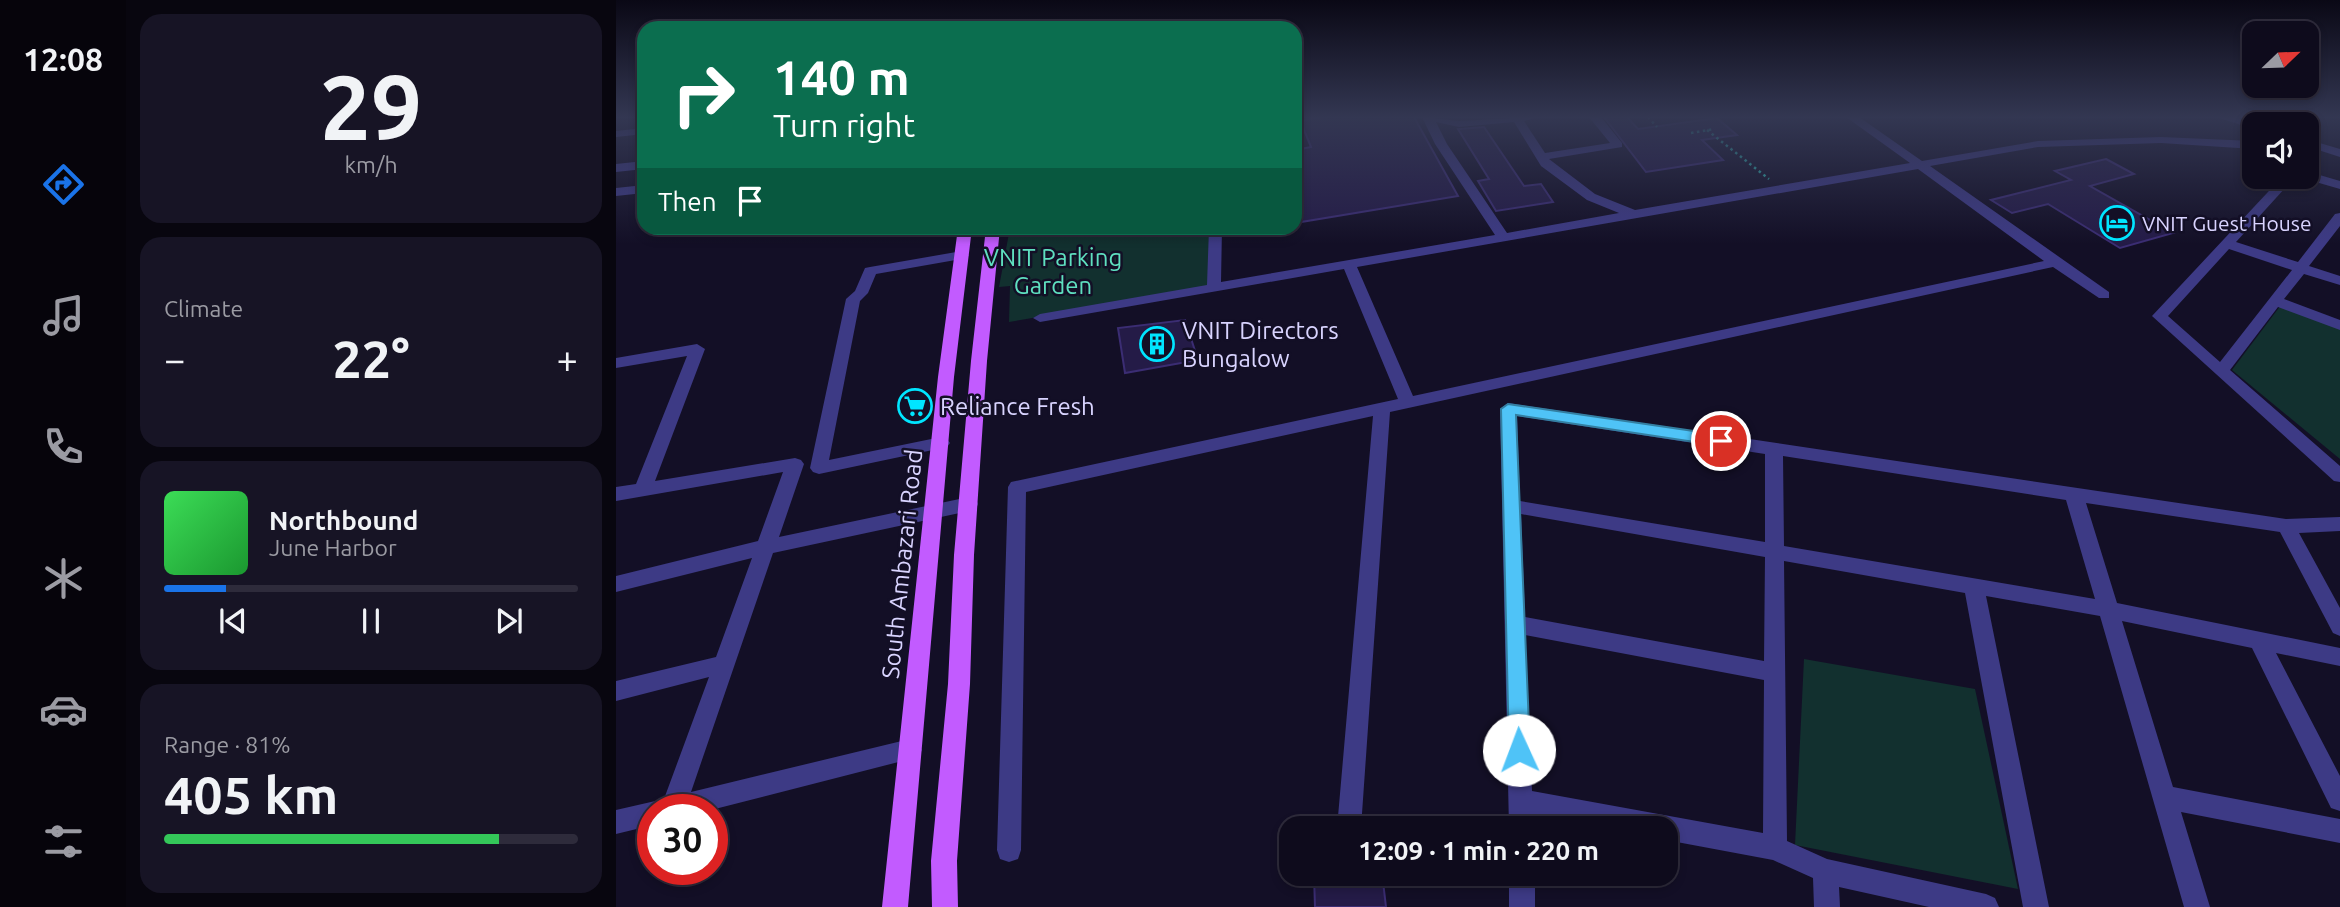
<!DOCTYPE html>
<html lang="en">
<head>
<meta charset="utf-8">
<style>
	:root { --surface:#0e0b1c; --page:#171425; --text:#f1f3f6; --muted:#9b9ba3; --line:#2e2b3b; --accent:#1a73e8 }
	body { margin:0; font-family:Ubuntu,sans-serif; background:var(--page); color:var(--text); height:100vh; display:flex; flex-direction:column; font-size:26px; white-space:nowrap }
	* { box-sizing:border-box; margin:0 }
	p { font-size:23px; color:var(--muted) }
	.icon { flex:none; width:38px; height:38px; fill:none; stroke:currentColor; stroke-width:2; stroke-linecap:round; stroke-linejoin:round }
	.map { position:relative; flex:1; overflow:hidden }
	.details { display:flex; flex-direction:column; gap:14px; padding:14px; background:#08060f; width:490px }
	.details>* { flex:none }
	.guide { position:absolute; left:21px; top:21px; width:665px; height:214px; border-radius:21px; box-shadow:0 4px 10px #0003,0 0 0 2px var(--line); background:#0b6e4f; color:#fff; overflow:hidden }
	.needle { width:46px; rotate:67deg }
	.buttons { position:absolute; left:1626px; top:21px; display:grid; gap:14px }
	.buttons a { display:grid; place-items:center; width:77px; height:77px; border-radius:14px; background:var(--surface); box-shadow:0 4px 10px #0003,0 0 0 2px var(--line); font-size:35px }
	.speed { position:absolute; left:21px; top:794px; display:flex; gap:14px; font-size:35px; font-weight:700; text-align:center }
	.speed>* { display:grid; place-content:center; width:91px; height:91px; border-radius:50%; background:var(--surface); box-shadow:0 4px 10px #0003,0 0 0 2px var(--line); line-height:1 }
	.speed .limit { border:10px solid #d22; background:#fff; color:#111 }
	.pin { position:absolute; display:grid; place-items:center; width:60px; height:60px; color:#fff; margin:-30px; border:4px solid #fff; border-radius:50%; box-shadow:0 2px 7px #0007 }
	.me { position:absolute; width:77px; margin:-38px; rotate:358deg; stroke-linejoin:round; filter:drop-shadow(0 0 5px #0008) }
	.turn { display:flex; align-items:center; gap:24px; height:147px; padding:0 21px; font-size:32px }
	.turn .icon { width:91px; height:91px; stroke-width:2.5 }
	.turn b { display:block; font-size:49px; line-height:60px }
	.then { display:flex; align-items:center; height:66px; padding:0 21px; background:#0003; gap:14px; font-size:26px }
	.big { font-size:52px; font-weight:600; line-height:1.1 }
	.details .card { flex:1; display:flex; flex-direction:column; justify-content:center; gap:10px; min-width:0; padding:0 24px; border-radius:21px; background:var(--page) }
	.details .dial { align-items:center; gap:0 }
	.dial b { font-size:91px; line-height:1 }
	.song { display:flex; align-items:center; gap:21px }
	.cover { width:84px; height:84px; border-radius:10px; background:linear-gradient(135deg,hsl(130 70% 55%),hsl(130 70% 35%)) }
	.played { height:7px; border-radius:4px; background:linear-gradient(90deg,var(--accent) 15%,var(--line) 15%) }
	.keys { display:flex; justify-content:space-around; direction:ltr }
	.heat { display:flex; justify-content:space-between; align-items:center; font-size:38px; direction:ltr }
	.charge { height:10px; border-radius:5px; background:linear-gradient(90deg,#34c759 81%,var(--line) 0) }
	.trip { position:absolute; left:663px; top:816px; width:399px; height:70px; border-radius:21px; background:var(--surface); box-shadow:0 4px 10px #0003,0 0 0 2px var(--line); font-weight:600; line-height:70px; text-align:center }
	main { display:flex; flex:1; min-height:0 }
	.tab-bar { display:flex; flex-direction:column; width:126px; justify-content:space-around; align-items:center; background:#06040b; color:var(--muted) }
	.tab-bar .icon { width:49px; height:49px }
	.tab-bar .active { color:var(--accent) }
	.tab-bar b { font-size:32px; color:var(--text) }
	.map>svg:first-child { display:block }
	.green { fill:#12302f }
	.building { fill:#241b47; stroke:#3b2d73; stroke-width:2 }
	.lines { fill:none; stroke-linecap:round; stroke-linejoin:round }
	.path { stroke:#2fb8b0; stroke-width:2.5; stroke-dasharray:2.5 3.5; stroke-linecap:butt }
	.minor { fill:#3d3a85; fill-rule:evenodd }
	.major { fill:#c25bff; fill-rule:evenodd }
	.route { fill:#4fc3f7; stroke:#337fa1; stroke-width:2 }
	.labels { text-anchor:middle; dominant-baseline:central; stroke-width:5; stroke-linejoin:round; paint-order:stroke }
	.far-poi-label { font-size:21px; fill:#d9d4ff; stroke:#130f26; text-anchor:start }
	.park-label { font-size:24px; fill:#5fe0c0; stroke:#130f26 }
	.poi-label { font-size:24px; fill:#d9d4ff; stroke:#130f26; text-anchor:start }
	.street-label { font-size:24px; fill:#d9d4ff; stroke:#130f26 }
</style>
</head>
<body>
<main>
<nav class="tab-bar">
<b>12:08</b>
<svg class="icon active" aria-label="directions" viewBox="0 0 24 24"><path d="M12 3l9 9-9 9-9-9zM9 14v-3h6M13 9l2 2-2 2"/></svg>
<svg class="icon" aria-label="music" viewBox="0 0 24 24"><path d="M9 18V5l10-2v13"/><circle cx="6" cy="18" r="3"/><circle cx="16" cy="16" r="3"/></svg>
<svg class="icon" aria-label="phone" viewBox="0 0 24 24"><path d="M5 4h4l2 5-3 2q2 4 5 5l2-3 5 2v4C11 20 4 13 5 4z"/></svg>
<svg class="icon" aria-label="climate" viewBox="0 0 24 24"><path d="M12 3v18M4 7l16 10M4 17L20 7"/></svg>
<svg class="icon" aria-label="car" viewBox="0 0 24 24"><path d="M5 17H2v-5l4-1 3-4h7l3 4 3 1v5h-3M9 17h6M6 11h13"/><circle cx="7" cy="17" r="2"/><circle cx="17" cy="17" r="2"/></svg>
<svg class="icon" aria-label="filters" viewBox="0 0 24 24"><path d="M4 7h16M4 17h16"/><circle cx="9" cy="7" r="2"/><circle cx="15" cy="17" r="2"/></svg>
</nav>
<section class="details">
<div class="card dial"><b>29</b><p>km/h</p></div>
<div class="card"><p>Climate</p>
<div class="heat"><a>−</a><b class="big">22°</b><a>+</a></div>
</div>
<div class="card">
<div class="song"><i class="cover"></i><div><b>Northbound</b><p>June Harbor</p></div></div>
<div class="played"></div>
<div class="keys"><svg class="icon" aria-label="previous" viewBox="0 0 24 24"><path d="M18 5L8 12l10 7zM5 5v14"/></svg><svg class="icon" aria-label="pause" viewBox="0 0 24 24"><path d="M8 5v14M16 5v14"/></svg><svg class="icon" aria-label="next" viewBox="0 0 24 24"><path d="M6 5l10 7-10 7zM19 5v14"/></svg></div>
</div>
<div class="card"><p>Range · 81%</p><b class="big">405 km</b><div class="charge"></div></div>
</section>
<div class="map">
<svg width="1724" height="907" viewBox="0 0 1724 907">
	<rect width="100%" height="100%" fill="#130f26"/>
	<g class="green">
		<polygon points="394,228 599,228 598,287 393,322 394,286 383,287"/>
		<polygon points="1665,305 1724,328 1724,459 1616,370"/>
		<polygon points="1188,659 1359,689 1402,889 1179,845"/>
	</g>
	<g class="building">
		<polygon points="710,117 798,117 842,196 679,223 679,150 695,147 684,120"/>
		<polygon points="988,117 1011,117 1022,129 1101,118 1121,135 1086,140 1107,160 1030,172"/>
		<polygon points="868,127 908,186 925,184 937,202 880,211 862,181 873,179 842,129"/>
		<polygon points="1490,159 1518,174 1474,186 1557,233 1504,248 1432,204 1396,213 1375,200 1455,180 1439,171"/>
		<polygon points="569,320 582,360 509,373 502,328"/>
		<polygon points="712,873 766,873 770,907 699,907 698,875"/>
	</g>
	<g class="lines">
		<g class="path">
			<polyline points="1032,117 1041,127"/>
			<polyline points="1091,130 1153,179"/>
			<polyline points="1075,133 1098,129"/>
		</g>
		<g class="minor">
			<path d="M806 117 843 121 922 117 908 121 929 153 994 143 973 117H985L1006 143V147L933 159 979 194 1019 210 1294 163 1230 117H1243L1306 161 1422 141 1545 137 1638 141V149L1545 143 1422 147 1314 166 1493 292V298H1483L1437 267 774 412 745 828H721L757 416 410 492 405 850 402 859 393 862 384 859 381 850 392 487 395 482 782 399 728 269 424 322 417 318 424 314 591 285 593 228H606L605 282 879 235 819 144ZM820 122 843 127 898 122 925 166 971 200 1003 213 891 233 831 144ZM1302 169 1428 261 797 396 741 267Z"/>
			<polygon points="1600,117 1618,117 1642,124 1638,124 1638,129"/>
			<polygon points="28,128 28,134 0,137 0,131"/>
			<polygon points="1690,139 1724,149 1724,157 1690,146"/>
			<polygon points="28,161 28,169 0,172 0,164"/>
			<polygon points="1690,171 1724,181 1724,189 1686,178 1690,177"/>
			<path d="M1666 177H1679L1620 242 1682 262 1719 214 1724 213V226L1693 266 1724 276V285L1688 274 1668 299 1724 320V330L1662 307 1614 370 1724 466V482L1718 481 1536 316ZM1613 249 1676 270 1604 362 1552 316Z"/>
			<polygon points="28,185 28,193 0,196 0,188"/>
			<polygon points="346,251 353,255 351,258 260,274 252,293 244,301 213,460 325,437 331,439 334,443 331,447 203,474 197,472 194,468 230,299 239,291 249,268 254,267"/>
			<polygon points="81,344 89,349 39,481 179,458 185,460 188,464 163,537 353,497 360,499 362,504 360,509 353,511 157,553 75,792 294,739 302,743 306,750 302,757 95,810 37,810 37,825 0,834 0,810 48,799 93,677 0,701 0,681 100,657 136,558 0,592 0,576 142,541 167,472 0,501 0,487 20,484 71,356 0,368 0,358"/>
			<path d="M892 403 1670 519 1724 517V531L1683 533 1724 608V636L1717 633 1664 532 1470 503 1501 603 1724 648V666L1660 653 1724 776V811L1715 808 1636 648 1506 621 1557 787 1724 819V843L1565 812 1594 907H1568L1484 616 1370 596 1433 907H1407L1349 593 1168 561 1171 841 1211 859 1370 894 1379 898 1383 907H1313L1223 887 1224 907H1198L1197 878 1157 860 1050 840V828H985L917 815V828H893L884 409ZM901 416 1149 454V542L904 501ZM1167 456 1450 500 1479 599 1168 546ZM905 514 1149 557 1148 661 909 617ZM909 635 1148 680 1147 833 916 791Z"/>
			<rect x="893" y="873" width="26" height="34"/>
		</g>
		<g class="major">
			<polygon points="342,228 356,228 338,377 292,907 266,907 322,377"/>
			<polygon points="370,228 384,228 371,361 358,555 354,684 341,861 342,907 316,907 315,861 332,684 338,555 355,361"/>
		</g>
	</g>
	<linearGradient id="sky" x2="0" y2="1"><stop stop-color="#0a0815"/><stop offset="0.48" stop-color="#333752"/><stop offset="1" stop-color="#333752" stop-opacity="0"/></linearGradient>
	<rect width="1724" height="244" fill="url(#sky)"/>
	<polygon class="route" points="892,404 1105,435 1113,441 1105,446 900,415 914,750 911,757 903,760 896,757 893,750 885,409"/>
	<defs>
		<g id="hotel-ring" transform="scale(1.75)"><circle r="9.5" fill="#130f26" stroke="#00e5ff" stroke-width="1.5"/><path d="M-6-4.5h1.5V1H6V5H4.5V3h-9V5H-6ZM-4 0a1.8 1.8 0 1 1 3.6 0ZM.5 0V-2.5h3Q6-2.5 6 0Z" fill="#00e5ff"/></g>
		<g id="building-ring" transform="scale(1.75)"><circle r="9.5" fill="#130f26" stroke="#00e5ff" stroke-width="1.5"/><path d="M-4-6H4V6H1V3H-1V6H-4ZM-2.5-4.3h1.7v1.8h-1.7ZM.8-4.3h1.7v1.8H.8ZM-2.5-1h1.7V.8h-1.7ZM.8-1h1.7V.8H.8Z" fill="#00e5ff"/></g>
		<g id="supermarket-ring" transform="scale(1.75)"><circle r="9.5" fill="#130f26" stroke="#00e5ff" stroke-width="1.5"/><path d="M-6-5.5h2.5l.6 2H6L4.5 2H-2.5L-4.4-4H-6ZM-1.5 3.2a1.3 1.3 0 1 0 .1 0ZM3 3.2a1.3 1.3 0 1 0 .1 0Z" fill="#00e5ff"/></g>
	</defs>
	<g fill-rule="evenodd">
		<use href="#hotel-ring" x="1501" y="223"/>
		<use href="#building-ring" x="541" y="344"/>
		<use href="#supermarket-ring" x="299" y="406"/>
	</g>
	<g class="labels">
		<g class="far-poi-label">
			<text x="1526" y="223">VNIT Guest House</text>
		</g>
		<g class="park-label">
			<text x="437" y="257">VNIT Parking<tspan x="437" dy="28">Garden</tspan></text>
		</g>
		<g class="poi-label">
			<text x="566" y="330">VNIT Directors<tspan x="566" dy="28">Bungalow</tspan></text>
			<text x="324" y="406">Reliance Fresh</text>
		</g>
		<g class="street-label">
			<text transform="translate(286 564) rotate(-84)">South Ambazari Road</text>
		</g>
	</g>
</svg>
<div class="buttons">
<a><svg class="needle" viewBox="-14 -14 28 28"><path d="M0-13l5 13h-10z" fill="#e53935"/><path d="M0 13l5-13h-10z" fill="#9b9ba3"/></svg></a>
<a><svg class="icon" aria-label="sound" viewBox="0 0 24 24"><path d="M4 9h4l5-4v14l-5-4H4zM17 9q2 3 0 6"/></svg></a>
</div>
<div class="speed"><div class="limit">30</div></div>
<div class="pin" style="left:1105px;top:441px;background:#d93025"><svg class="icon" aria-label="arrive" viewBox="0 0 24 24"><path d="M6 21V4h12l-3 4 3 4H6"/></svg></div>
<svg class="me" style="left:903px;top:750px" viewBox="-20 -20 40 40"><circle r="19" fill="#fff"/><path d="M0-13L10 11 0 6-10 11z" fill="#4fc3f7"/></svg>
<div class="trip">12:09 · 1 min · 220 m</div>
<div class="guide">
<div class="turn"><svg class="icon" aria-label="right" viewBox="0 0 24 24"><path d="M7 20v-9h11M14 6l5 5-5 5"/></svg><div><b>140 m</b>Turn right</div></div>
<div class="then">Then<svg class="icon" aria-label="arrive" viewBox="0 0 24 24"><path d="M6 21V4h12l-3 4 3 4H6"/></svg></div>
</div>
</div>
</main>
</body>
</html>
